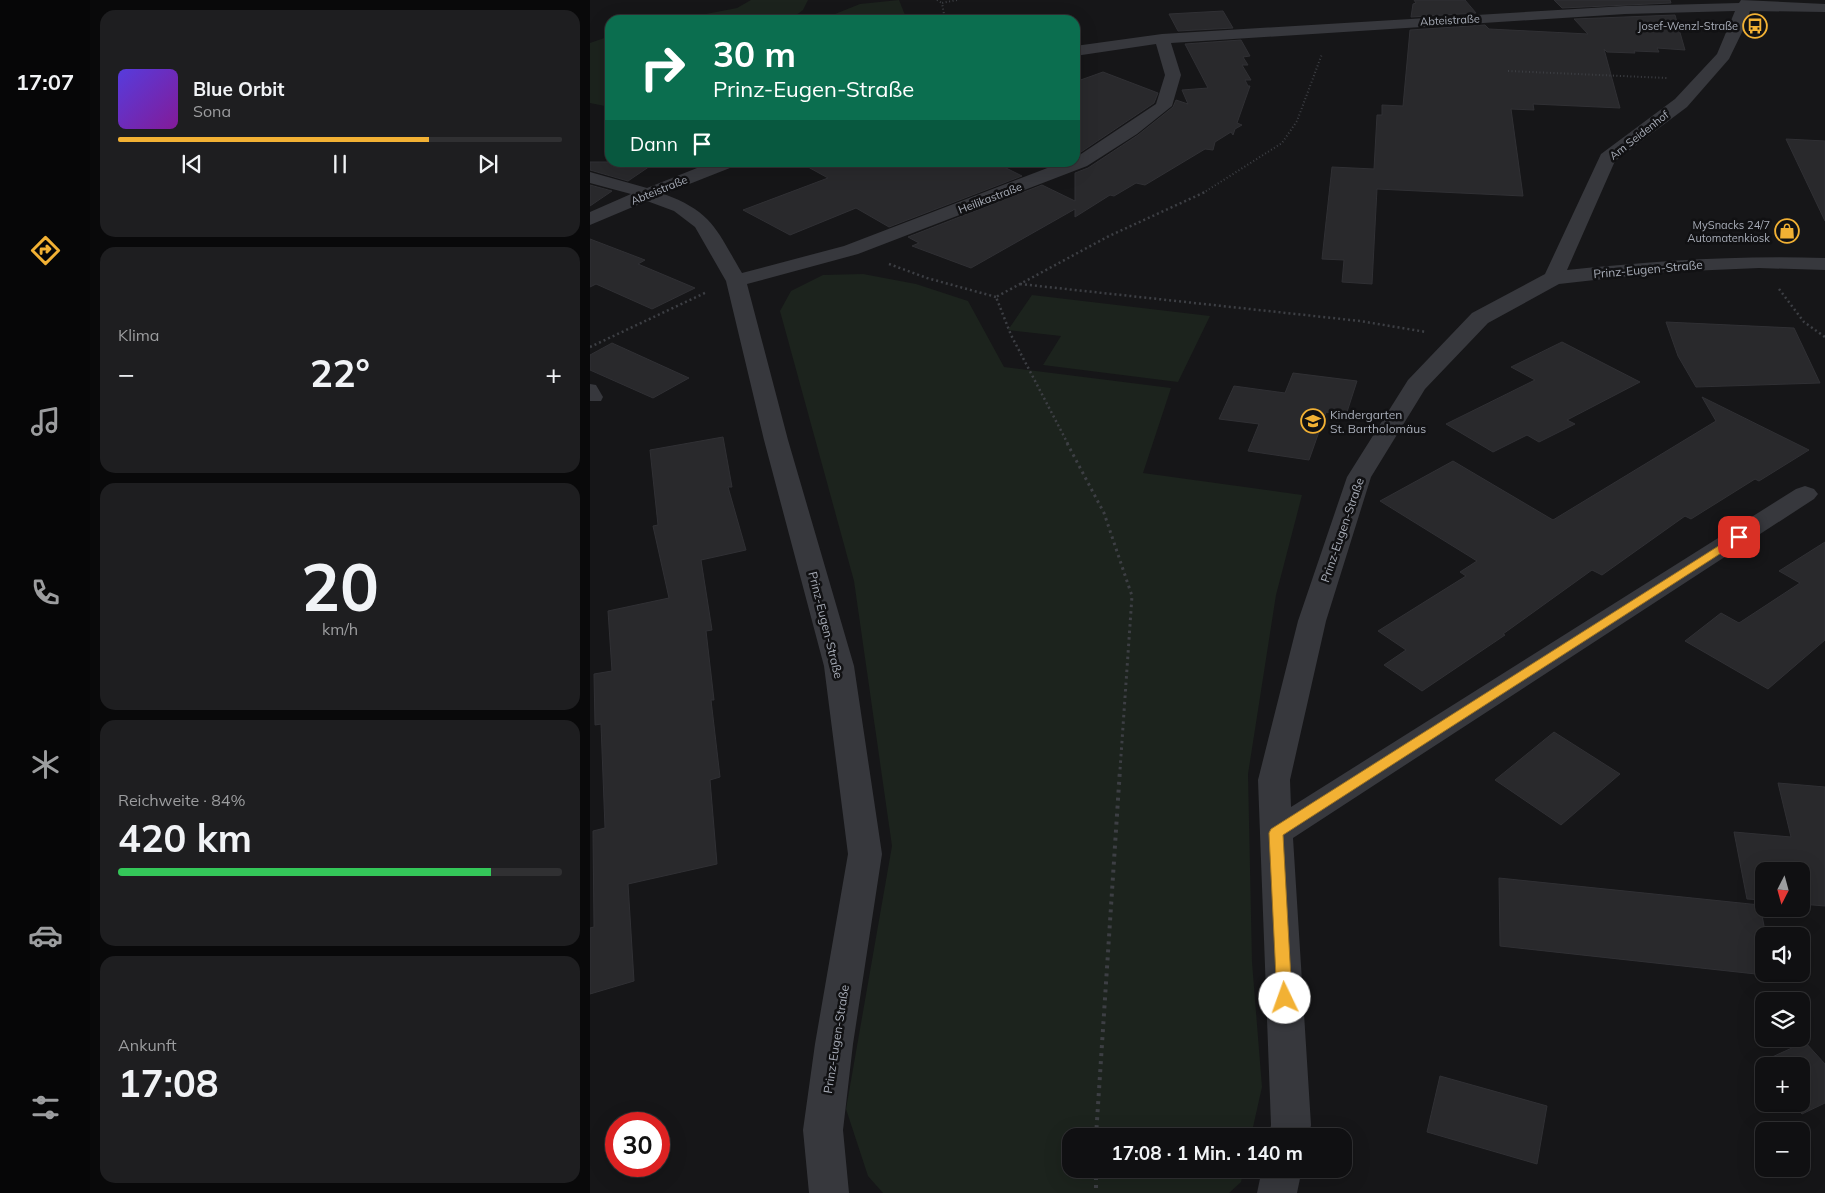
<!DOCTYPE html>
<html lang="de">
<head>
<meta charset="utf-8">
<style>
	:root { --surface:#101012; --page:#1e1e20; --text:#f1f3f6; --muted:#9c9d9f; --line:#303032; --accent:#f2b134 }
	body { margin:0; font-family:Mulish,sans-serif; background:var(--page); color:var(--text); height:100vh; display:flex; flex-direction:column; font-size:19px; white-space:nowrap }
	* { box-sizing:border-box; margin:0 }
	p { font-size:16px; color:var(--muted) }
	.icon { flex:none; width:28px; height:28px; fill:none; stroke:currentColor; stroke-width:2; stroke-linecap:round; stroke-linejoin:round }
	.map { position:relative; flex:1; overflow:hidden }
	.drawer { display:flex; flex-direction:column; gap:10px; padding:10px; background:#09090a; width:500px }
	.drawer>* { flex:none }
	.guide { position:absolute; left:15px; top:15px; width:475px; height:152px; border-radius:15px; box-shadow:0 5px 20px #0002,0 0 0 1px var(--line); background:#0b6e4f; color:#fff; overflow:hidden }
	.needle { width:32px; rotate:186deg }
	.tools { position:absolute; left:1165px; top:862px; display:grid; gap:10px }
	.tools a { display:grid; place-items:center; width:55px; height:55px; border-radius:10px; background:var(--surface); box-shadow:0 5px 20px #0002,0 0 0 1px var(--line); font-size:25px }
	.speed { position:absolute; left:15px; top:1112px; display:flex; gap:10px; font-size:25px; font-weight:700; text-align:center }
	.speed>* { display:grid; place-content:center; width:65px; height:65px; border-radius:50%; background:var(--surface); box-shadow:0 5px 20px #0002,0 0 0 1px var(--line); line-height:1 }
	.speed .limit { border:8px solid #d22; background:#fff; color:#111 }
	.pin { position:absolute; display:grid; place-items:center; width:42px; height:42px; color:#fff; margin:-21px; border-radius:10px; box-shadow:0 2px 8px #0006 }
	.me { position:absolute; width:55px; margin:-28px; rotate:357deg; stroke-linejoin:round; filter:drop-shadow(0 0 4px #0008) }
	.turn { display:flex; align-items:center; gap:18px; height:105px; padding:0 25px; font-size:22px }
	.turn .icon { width:65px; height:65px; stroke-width:2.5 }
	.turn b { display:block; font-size:35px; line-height:42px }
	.then { display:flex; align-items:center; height:48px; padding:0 25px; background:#0003; gap:10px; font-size:19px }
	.big { font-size:38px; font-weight:700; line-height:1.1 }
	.drawer .card { flex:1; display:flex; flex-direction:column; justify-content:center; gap:8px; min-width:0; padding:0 18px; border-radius:15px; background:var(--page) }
	.drawer .dial { align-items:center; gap:0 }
	.dial b { font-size:65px; line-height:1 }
	.song { display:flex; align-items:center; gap:15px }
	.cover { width:60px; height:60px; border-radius:8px; background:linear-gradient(135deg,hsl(250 70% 55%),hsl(290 70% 35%)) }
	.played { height:5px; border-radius:2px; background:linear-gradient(90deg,var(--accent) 70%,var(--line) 70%) }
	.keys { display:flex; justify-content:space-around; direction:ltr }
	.heat { display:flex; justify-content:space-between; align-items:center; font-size:28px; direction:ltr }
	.charge { height:8px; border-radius:4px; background:linear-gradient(90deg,#34c759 84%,var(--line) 0) }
	.trip { position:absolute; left:472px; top:1128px; width:290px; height:50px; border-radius:15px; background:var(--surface); box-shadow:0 5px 20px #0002,0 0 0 1px var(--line); font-weight:700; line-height:50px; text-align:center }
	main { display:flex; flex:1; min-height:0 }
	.tabs { display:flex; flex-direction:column; width:90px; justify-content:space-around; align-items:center; background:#060607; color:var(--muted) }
	.tabs .icon { width:35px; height:35px }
	.tabs .selected { color:var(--accent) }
	.tabs b { font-size:22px; color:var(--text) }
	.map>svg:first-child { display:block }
	.green { fill:#1c231d }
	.building { fill:#29292c; stroke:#303034 }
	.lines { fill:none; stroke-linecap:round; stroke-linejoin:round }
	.path-far3 { stroke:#3d3f44; stroke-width:2; stroke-dasharray:1 2.5; stroke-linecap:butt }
	.path-far2 { stroke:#3d3f44; stroke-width:2.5; stroke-dasharray:2 3; stroke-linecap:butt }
	.path-far1 { stroke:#3d3f44; stroke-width:3; stroke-dasharray:2.5 4; stroke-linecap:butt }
	.path { stroke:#3d3f44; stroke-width:4; stroke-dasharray:3 5; stroke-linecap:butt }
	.lane { fill:#37383d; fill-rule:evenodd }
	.street { fill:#37383d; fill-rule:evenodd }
	.route { fill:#f2b134; stroke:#9d7322 }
	.labels { text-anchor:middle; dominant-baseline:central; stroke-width:5; stroke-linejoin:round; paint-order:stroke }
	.far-street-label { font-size:11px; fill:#a8adb8; stroke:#111113 }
	.far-poi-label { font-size:11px; fill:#a8adb8; stroke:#111113; text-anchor:end }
	.street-label { font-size:12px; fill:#a8adb8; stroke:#111113 }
	.poi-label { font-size:12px; fill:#a8adb8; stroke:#111113; text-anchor:start }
</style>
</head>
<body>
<main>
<nav class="tabs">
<b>17:07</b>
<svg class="icon selected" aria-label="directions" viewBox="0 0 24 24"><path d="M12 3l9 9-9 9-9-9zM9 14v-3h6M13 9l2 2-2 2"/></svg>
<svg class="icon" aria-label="music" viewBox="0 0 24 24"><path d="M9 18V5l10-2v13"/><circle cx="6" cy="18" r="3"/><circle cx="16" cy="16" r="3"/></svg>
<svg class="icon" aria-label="phone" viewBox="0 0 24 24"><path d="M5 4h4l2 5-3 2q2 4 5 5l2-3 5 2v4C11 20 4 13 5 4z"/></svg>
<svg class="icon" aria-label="climate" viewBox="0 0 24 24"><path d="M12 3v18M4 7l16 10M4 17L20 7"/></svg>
<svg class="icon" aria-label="car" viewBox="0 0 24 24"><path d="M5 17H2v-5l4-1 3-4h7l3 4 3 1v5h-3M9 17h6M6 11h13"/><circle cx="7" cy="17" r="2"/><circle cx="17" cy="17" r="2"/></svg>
<svg class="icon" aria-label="filters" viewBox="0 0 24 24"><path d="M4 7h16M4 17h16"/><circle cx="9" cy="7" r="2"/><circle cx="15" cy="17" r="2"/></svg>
</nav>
<section class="drawer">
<div class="card">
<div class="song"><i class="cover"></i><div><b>Blue Orbit</b><p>Sona</p></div></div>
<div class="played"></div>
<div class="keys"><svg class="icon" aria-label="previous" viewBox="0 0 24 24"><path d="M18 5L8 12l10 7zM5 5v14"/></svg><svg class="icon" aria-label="pause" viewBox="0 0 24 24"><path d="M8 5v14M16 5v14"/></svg><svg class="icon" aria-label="next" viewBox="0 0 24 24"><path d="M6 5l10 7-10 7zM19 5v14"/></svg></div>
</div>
<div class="card"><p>Klima</p>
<div class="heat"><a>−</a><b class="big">22°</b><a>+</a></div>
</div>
<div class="card dial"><b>20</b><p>km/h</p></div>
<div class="card"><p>Reichweite · 84%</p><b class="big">420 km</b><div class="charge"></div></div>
<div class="card"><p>Ankunft</p><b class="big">17:08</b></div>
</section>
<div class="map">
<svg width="1235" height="1193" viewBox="0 0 1235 1193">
	<rect width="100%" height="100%" fill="#161618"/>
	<g class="green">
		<polygon points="161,0 218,0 213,10 201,19 85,20 147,8"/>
		<polygon points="309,0 317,20 242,20 240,16 270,4"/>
		<polygon points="20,36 20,107 0,103 0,43"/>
		<polygon points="273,274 326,284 378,301 414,367 581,388 553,473 712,495 686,595 658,774 662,962 672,1087 661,1136 481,1136 481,1169 654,1169 651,1182 639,1193 293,1193 278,1176 256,1109 302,846 264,581 190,311 201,291 233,275"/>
		<polygon points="442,295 620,316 588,382 453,365 471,336 418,330"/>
	</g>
	<g class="building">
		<polygon points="824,0 875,0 886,13 821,17 823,4 826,3"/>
		<polygon points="964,0 1080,0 1081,3 972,8"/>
		<polygon points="633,11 643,28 588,31 579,14"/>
		<polygon points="1085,15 1095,50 1067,48 1069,52 1044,51 1045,53 1017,52 1014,49 1030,108 943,104 944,110 921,109 933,196 787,189 782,284 752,282 754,260 732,259 742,167 784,169 787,115 792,115 792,105 813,106 820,30 895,25 899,29 998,34 984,19"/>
		<polygon points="651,40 660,56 653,57 658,65 652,65 661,80 655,80 658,86 660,86 647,123 652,125 645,129 643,135 641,132 625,142 623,150 615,149 555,185 546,183 524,196 520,195 485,217 485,209 381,268 322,246 329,243 318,237 452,185 485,201 485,173 498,168 548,135 583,107 586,100 598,104 592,90 618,88 595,44"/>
		<polygon points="513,72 568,93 564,103 485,156 485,82"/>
		<polygon points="1196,139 1235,141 1235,221"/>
		<polygon points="0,162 66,162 38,181 0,170"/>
		<polygon points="209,162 404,162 432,176 299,227 266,208 200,235 153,210 238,178"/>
		<polygon points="0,185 22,191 0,206"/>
		<polygon points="0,239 55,260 48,264 105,288 62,309 6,284 0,287"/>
		<polygon points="1076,322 1204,328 1230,383 1106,387 1088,356"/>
		<polygon points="972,342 1050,382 977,420 985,424 949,442 937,435 903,452 856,424 945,380 921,367"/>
		<polygon points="22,343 99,378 63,398 0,370 0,355"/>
		<polygon points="703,373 767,381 756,415 736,412 719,460 658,451 669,424 629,419 644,386 695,393"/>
		<polygon points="1112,397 1219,450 1169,481 1165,479 1101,519 1095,516 1012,575 1002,570 913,634 915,635 832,691 794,665 816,650 788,631 876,576 870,572 887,561 790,501 863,461 963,520 1126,421"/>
		<polygon points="133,437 142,487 138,487 156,550 111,560 122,630 116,631 124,700 121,700 130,777 120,780 127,864 38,884 44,981 0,994 0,928 4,927 3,831 15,828 11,724 5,725 4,674 22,671 18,611 79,598 63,526 68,525 60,450"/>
		<polygon points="1235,542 1235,640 1178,689 1095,641 1131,613 1149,623 1210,583 1189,571"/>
		<polygon points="964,732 1030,774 971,825 905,780"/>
		<polygon points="1188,783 1235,787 1235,906 1211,904 1211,871 1174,871 1174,900 1157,899 1144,832 1201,837"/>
		<polygon points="909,878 1170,905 1176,936 1174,936 1174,974 1183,974 1184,976 910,946"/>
		<polygon points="1215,1042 1235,1064 1235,1103 1212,1114 1204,1104 1211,1104 1211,1066 1174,1066 1174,1068 1169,1063"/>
		<polygon points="850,1076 957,1106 947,1164 837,1132"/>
	</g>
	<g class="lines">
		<g class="path-far3">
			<polyline points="347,0 352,3"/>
			<polyline points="355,20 352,3 367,0"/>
			<polyline points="918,71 1077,78"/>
			<polyline points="613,193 692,143 707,121 732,54"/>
		</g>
		<g class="path-far2">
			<polyline points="299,264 337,278 406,297"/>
			<polyline points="430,284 770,321 836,332"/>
			<polyline points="1189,289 1214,322 1235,337"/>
			<polyline points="0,347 117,292"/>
			<polyline points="478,444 421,335 406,297 519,236 615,192"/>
		</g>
		<polyline class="path-far1" points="477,443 514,513 542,596 530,770"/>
		<g class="path">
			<polyline points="506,1136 530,769"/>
			<polyline points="506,1169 506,1193"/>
		</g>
		<polygon class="lane" points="0,384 6,385 13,397 11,401 0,401"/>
		<g class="street">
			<path d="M1151 0 1235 4V12L1160 11 1156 24 1139 59 1097 107 1025 161 977 270C1064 261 1148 255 1235 258V270L1169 268 1076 272 969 284 898 323 835 389 781 477 736 621 700 780 701 807 1206 489 1215 486 1224 489 1228 494 1224 499 703 838 721 1125 719 1136H679L681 1125 668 780 708 621 757 477 818 380 882 313 955 274 1011 154 1085 99 1127 54 1145 11 1035 14 581 43 591 75 582 106 547 134 497 166 268 254 157 284 198 440 264 666 292 854 263 1044 253 1130 259 1193H219L213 1130 225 1044 258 854 234 666 174 440 136 281 105 227 84 211 57 201 0 225V212L41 194 0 183V172L57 188 122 162H148L145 166 74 194C123 212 127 231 152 273L254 246 473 162H485V158L566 104 575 75 566 44 485 56V46L572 34 1035 6 1149 3Z"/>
			<polygon points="672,1169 712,1169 707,1193 667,1193"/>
		</g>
	</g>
	<polygon class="route" points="1149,533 1154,537 1153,539 693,835 702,998 700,1003 695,1005 689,1003 687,998 679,833 681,829"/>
	<defs>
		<g id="bus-ring" transform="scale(1.25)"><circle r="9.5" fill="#111113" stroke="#f2b134" stroke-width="1.5"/><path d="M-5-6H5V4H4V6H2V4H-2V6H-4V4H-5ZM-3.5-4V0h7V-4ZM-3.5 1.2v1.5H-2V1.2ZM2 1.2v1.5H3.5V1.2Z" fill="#f2b134"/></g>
		<g id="shop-ring" transform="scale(1.25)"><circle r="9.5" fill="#111113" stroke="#f2b134" stroke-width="1.5"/><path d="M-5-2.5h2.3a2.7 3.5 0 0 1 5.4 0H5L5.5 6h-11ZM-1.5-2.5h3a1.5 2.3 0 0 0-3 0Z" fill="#f2b134"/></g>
		<g id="school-ring" transform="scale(1.25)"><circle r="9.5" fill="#111113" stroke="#f2b134" stroke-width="1.5"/><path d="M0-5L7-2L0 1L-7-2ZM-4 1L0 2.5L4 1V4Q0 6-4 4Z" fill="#f2b134"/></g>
	</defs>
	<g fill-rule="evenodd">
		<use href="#bus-ring" x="1165" y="26"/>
		<use href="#shop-ring" x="1197" y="231"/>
		<use href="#school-ring" x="723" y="421"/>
	</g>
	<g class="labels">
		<g class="far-street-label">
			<text transform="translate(860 20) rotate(-3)">Abteistraße</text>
			<text transform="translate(1049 135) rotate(-38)">Am Seidenhof</text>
			<text transform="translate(69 190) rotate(-22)">Abteistraße</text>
			<text transform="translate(400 198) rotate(-21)">Heilikastraße</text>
		</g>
		<g class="far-poi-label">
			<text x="1148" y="26">Josef-Wenzl-Straße</text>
			<text x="1180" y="225">MySnacks 24/7<tspan x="1180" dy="13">Automatenkiosk</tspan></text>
		</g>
		<g class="street-label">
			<text transform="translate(1058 269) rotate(-5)">Prinz-Eugen-Straße</text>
			<text transform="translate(752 530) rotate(-71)">Prinz-Eugen-Straße</text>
			<text transform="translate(236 625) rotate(76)">Prinz-Eugen-Straße</text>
			<text transform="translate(246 1039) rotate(-81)">Prinz-Eugen-Straße</text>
		</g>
		<g class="poi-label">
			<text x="740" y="414">Kindergarten<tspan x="740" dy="14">St. Bartholomäus</tspan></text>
		</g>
	</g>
</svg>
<div class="tools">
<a><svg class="needle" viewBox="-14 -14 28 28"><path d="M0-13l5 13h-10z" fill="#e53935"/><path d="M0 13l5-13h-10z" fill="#9c9d9f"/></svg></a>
<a><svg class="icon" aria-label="sound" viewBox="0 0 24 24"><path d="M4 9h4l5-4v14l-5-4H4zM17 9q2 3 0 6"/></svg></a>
<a><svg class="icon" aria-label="layers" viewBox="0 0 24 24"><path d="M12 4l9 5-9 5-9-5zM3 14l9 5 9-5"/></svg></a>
<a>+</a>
<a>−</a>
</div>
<div class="speed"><div class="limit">30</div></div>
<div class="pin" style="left:1149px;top:537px;background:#d93025"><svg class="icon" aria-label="arrive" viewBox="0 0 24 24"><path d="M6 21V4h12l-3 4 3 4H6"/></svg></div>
<svg class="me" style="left:695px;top:998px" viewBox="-20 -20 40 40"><circle r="19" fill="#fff"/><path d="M0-13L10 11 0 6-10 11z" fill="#f2b134"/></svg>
<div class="trip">17:08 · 1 Min. · 140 m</div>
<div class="guide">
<div class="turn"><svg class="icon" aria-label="right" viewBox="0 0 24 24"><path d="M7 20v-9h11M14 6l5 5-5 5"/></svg><div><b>30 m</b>Prinz-Eugen-Straße</div></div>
<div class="then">Dann<svg class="icon" aria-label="arrive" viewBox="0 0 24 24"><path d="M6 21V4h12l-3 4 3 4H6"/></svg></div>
</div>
</div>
</main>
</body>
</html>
